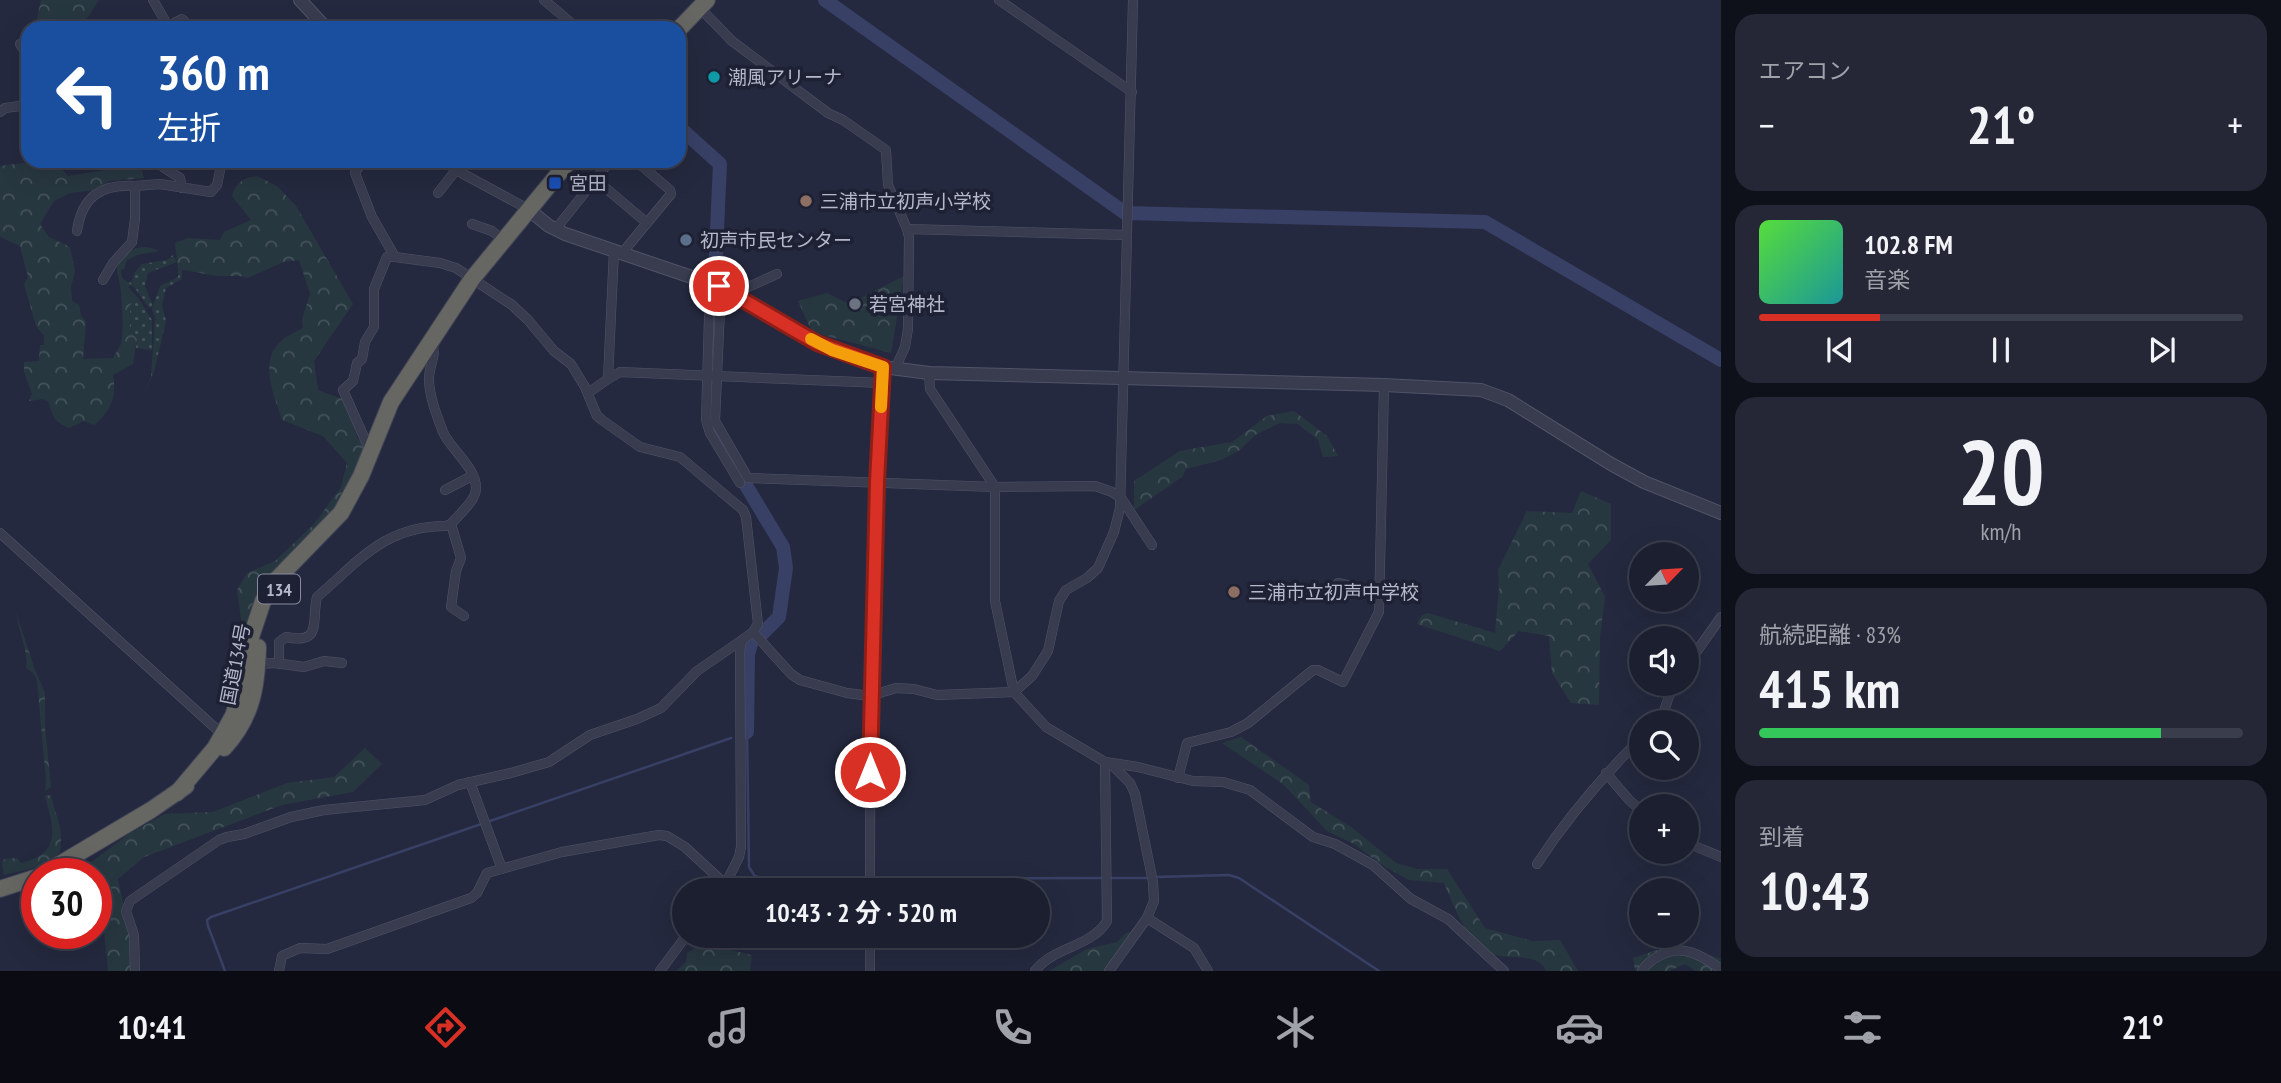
<!DOCTYPE html>
<html lang="ja">
<head>
<meta charset="utf-8">
<style>
	:root { --surface:#1c1f2f; --page:#252737; --text:#f1f3f6; --muted:#a0a2aa; --line:#3a3d4b; --accent:#d93025 }
	body { margin:0; font-family:"PT Sans Narrow","Noto Sans JP",sans-serif; background:var(--page); color:var(--text); height:100vh; display:flex; flex-direction:column; font-size:26px; white-space:nowrap }
	* { box-sizing:border-box; margin:0 }
	p { font-size:23px; color:var(--muted) }
	.icon { flex:none; width:38px; height:38px; fill:none; stroke:currentColor; stroke-width:2; stroke-linecap:round; stroke-linejoin:round }
	.map { position:relative; flex:1; overflow:hidden }
	.panel { display:flex; flex-direction:column; gap:14px; padding:14px; background:#0f111a; width:560px }
	.panel>* { flex:none }
	.hud { position:absolute; left:21px; top:21px; width:665px; height:147px; border-radius:21px; box-shadow:0 7px 28px #0002,0 0 0 2px var(--line); background:#1a4fa0; color:#fff; overflow:hidden }
	.needle { width:46px; rotate:65deg }
	.fabs { position:absolute; left:1629px; top:542px; display:grid; gap:14px }
	.fabs a { display:grid; place-items:center; width:70px; height:70px; border-radius:50%; background:var(--surface); box-shadow:0 7px 28px #0002,0 0 0 2px var(--line); font-size:35px }
	.speed { position:absolute; left:21px; top:858px; display:flex; gap:14px; font-size:35px; font-weight:700; text-align:center }
	.speed>* { display:grid; place-content:center; width:91px; height:91px; border-radius:50%; background:var(--surface); box-shadow:0 7px 28px #0002,0 0 0 2px var(--line); line-height:1 }
	.speed .limit { border:10px solid #d22; background:#fff; color:#111 }
	.pin { position:absolute; display:grid; place-items:center; width:60px; height:60px; color:#fff; margin:-30px; border:4px solid #fff; border-radius:50%; box-shadow:0 2px 7px #0007 }
	.me { position:absolute; width:77px; margin:-38px; rotate:0deg; stroke-linejoin:round; filter:drop-shadow(0 0 5px #0008) }
	.turn { display:flex; align-items:center; gap:24px; height:147px; padding:0 21px; font-size:32px }
	.turn .icon { width:91px; height:91px; stroke-width:2.5 }
	.turn b { display:block; font-size:49px; line-height:60px }
	.big { font-size:52px; font-weight:700; line-height:1.1 }
	.panel .card { flex:1; display:flex; flex-direction:column; justify-content:center; gap:10px; min-width:0; padding:0 24px; border-radius:21px; background:var(--page) }
	.panel .dial { align-items:center; gap:0 }
	.dial b { font-size:91px; line-height:1 }
	.song { display:flex; align-items:center; gap:21px }
	.cover { width:84px; height:84px; border-radius:10px; background:linear-gradient(135deg,hsl(110 70% 55%),hsl(180 70% 35%)) }
	.played { height:7px; border-radius:4px; background:linear-gradient(90deg,var(--accent) 25%,var(--line) 25%) }
	.keys { display:flex; justify-content:space-around; direction:ltr }
	.heat { display:flex; justify-content:space-between; align-items:center; font-size:38px; direction:ltr }
	.charge { height:10px; border-radius:5px; background:linear-gradient(90deg,#34c759 83%,var(--line) 0) }
	.trip { position:absolute; left:672px; top:878px; width:378px; height:70px; border-radius:35px; background:var(--surface); box-shadow:0 7px 28px #0002,0 0 0 2px var(--line); font-weight:700; line-height:70px; text-align:center }
	.tabs { display:flex; height:112px; justify-content:space-around; align-items:center; background:#0b0c13; color:var(--muted) }
	.tabs .icon { width:49px; height:49px }
	.tabs .active { color:var(--accent) }
	.tabs b { font-size:32px; color:var(--text) }
	main { display:flex; flex:1; min-height:0 }
	.map>svg:first-child { display:block }
	.grass { fill:url(#grass-dots) }
	.forest { fill:url(#forest-crowns) }
	.lines { fill:none; stroke-linecap:round; stroke-linejoin:round }
	.stream { stroke:#384066; stroke-width:2.5 }
	.river { stroke:#384066; stroke-width:14 }
	.minor-casing { stroke:#515467; stroke-width:10 }
	.tertiary-casing { stroke:#515467; stroke-width:14 }
	.trunk-casing { stroke:#414457; stroke-width:18 }
	.minor { stroke:#393c4f; stroke-width:9 }
	.tertiary { stroke:#393c4f; stroke-width:12 }
	.trunk { stroke:#666662; stroke-width:16 }
	.route-casing { stroke:#8d1f18; stroke-width:18 }
	.route { stroke:#d93025; stroke-width:12 }
	.slow { stroke:#f59e0b; stroke-width:12 }
	.culture-dot { fill:#0f9aa8; stroke:#1e2134; stroke-width:2.5 }
	.transit-dot { fill:#1a4fb4; stroke:#1e2134; stroke-width:2.5 }
	.education-dot { fill:#8d6e63; stroke:#1e2134; stroke-width:2.5 }
	.service-dot { fill:#5c6f8a; stroke:#1e2134; stroke-width:2.5 }
	.worship-dot { fill:#6b7280; stroke:#1e2134; stroke-width:2.5 }
	.labels { text-anchor:middle; dominant-baseline:central; stroke-width:7; stroke-linejoin:round; paint-order:stroke }
	.shield { fill:#1e2134; stroke:#888b9d; stroke-width:2 }
	.shield-label { font-size:18px; font-weight:bold; fill:#b5b8ca }
	.poi-label { font-size:19px; fill:#b5b8ca; stroke:#1e2134; text-anchor:start }
	.street-label { font-size:19px; fill:#b5b8ca; stroke:#1e2134 }
</style>
</head>
<body>
<main>
<div class="map">
<svg width="1721" height="971" viewBox="0 0 1721 971">
	<defs>
		<pattern id="grass-dots" width="8" height="8" patternUnits="userSpaceOnUse" patternTransform="scale(1.75)"><rect width="8" height="8" fill="#273740"/><path d="M2 2h.1M6 6h.1" fill="none" stroke="#44525a" stroke-width="1.8" stroke-linecap="round"/></pattern>
		<pattern id="forest-crowns" width="20" height="18" patternUnits="userSpaceOnUse" patternTransform="scale(1.75)"><rect width="20" height="18" fill="#273740"/><path d="M2 6a3 3 0 1 1 6 0M12 15a3 3 0 1 1 6 0" fill="none" stroke="#44525a"/></pattern>
	</defs>
	<rect width="100%" height="100%" fill="#25293f"/>
	<g class="grass">
		<polygon points="173,255 177,262 148,273 145,286 153,306 149,308 134,287 127,283 131,282 135,272 142,264 167,260"/>
		<polygon points="178,269 182,270 182,279 166,288 162,305 166,321 154,372 143,396 151,377 155,319 152,309 160,286 178,277"/>
		<polygon points="139,299 152,320 152,350 136,348 137,339 130,331 130,305"/>
	</g>
	<g class="forest">
		<polygon points="41,0 99,0 88,17 75,28 31,28 37,19"/>
		<path d="M112 161 140 164 144 178 109 181 96 190 70 193 54 201 40 224 49 237 70 247 75 271 71 287 72 301 79 305 81 315 86 322 83 359 113 358C115 353 120 348 121 343 124 330 122 306 121 292 120 275 108 261 132 250 142 245 150 247 159 251L137 255 127 260 124 269 121 270 122 278 131 285 128 287 139 299 130 305V331L137 339 133 364 113 375C117 395 111 412 94 425L84 421 69 428C55 422 52 417 49 402L43 399 29 401 32 394 24 372V362L39 361 40 345H44V336L36 326 24 284 28 277 20 246 0 237V166L25 163 59 166 68 176 106 170Z"/>
		<path d="M258 176 278 187 296 206 353 304 314 361 318 390 345 400 358 439 365 443 356 474 335 509 275 569 258 595 248 628 242 626 237 590 247 573 275 561 314 524 341 487 347 463 323 436 282 420C275 397 259 364 279 343 284 337 296 332 303 328L302 319 310 294 299 260 283 262 248 278 240 276H217L178 269 175 243 188 238 220 240 224 232 251 220 232 196C236 182 244 177 258 176Z"/>
		<polygon points="904,276 891,353 812,332 798,301 827,293 849,304"/>
		<polygon points="1294,411 1327,436 1338,456 1323,457 1318,440 1298,424 1280,423 1255,435 1240,450 1221,460 1186,469 1182,477 1134,510 1134,481 1180,451 1232,442 1267,416"/>
		<polygon points="1581,491 1611,504 1611,540 1588,564 1605,597 1600,637 1599,705 1571,703 1552,673 1549,636 1519,631 1500,651 1417,624 1421,616 1428,613 1495,633 1499,588 1498,570 1527,511 1572,513"/>
		<path d="M16 613 35 670 45 693V728L51 787 45 791 46 780 37 680 33 673 26 668C29 652 18 630 16 613Z"/>
		<path d="M1241 737 1309 785 1311 802 1351 827 1396 863 1417 869H1447L1485 928 1532 941 1560 940 1578 971H1546C1537 950 1506 962 1487 952 1468 943 1452 902 1444 883L1409 880 1382 865 1354 844 1327 831 1284 785 1222 743Z"/>
		<polygon points="365,748 382,764 353,792 282,805 144,857 118,879 129,932 132,971 108,971 104,932 96,916 96,873 77,873 130,833 165,814 213,812 287,783 334,777"/>
		<path d="M51 795C56 820 64 825 60 852L49 862 30 869 4 875 2 864 4 859 17 858 21 863C62 853 54 829 45 796Z"/>
		<polygon points="1131,932 1105,971 1049,971 1087,949 1117,942 1126,933"/>
		<polygon points="1678,943 1721,959 1721,971 1695,971 1685,964 1669,971 1635,971 1633,958"/>
		<polygon points="708,945 752,955 750,971 676,971 686,962 687,953 696,947"/>
	</g>
	<g class="lines">
		<g class="stream">
			<polyline points="745,733 747,732 749,867 754,875 762,879 1103,878"/>
			<polyline points="1155,877 1229,875 1239,878 1379,971"/>
			<polyline points="1110,878 1149,878"/>
			<polyline points="225,971 208,926 207,920 211,917 731,738"/>
		</g>
		<g class="river">
			<polyline points="825,0 1125,213 1485,222 1721,360"/>
			<polyline points="679,127 720,164 712,340"/>
			<polyline points="711,427 783,547 786,568 779,617 761,635"/>
			<polyline points="747,732 748,654 751,644"/>
		</g>
		<g class="minor-casing">
			<g id="minor">
				<polyline points="153,0 168,26"/>
				<polyline points="544,0 577,28"/>
				<polyline points="999,0 1132,92"/>
				<polyline points="699,7 732,41 828,113 843,120 886,150 888,185 907,229 909,237 908,329 905,347 895,369"/>
				<polyline points="165,28 182,19 191,28"/>
				<polyline points="20,44 28,57"/>
				<polyline points="0,112 5,108 28,105"/>
				<polyline points="163,161 163,167 180,178 182,188"/>
				<polyline points="445,161 456,170 528,209"/>
				<polyline points="595,179 647,223"/>
				<polyline points="438,193 456,170"/>
				<polyline points="472,224 492,231 503,240"/>
				<polyline points="907,229 1127,235"/>
				<polyline points="555,230 610,161"/>
				<path d="M77 231C82 197 100 184 135 186"/>
				<polyline points="623,252 671,194 670,190 636,161"/>
				<polyline points="103,280 113,263 132,242 135,219 135,186 160,184 211,192 217,185 222,161"/>
				<polyline points="710,283 706,420 710,433 740,483"/>
				<polyline points="721,287 715,421 748,478 995,487 1095,486 1112,492 1121,498 1152,545"/>
				<polyline points="735,293 777,274"/>
				<polyline points="929,373 930,389 995,487 995,601 1014,692 1046,727 1105,762 1138,767 1193,781 1223,782 1250,790 1313,837 1335,844 1373,865 1411,899 1448,919 1504,971"/>
				<polyline points="608,379 620,372 882,383"/>
				<polyline points="588,393 608,379 614,250"/>
				<polyline points="371,447 367,444 343,390 353,381 357,363 362,359 365,342 374,327 374,289 387,257 395,257"/>
				<polyline points="445,490 472,476"/>
				<polyline points="451,524 461,558 456,571 451,607 464,616"/>
				<polyline points="0,533 223,735"/>
				<polyline points="1338,583 1379,592"/>
				<polyline points="753,632 791,674 800,680 847,693 870,696 896,688 914,689 937,695 1014,692 1032,676 1048,651 1059,601 1066,590 1087,578 1098,568 1114,532 1120,508 1133,0"/>
				<polyline points="258,664 275,663 304,667 324,661 342,663"/>
				<path d="M279 664V642L286 637C323 645 311 621 317 597 360 560 385 526 446 526L451 524C459 514 476 501 476 488 476 467 451 450 443 432 437 416 429 396 429 379 429 364 437 358 432 342"/>
				<polyline points="1687,665 1721,617"/>
				<path d="M1659 723C1666 710 1667 696 1675 684"/>
				<polyline points="1606,773 1630,801 1642,811"/>
				<polyline points="1178,778 1187,743 1231,732 1248,723 1313,670 1318,670 1343,682 1379,612 1384,385"/>
				<polyline points="470,782 502,869"/>
				<polyline points="1687,843 1721,857"/>
				<path d="M1537 864C1567 818 1603 776 1642 737"/>
				<polyline points="722,891 739,857 741,847 740,650 742,640"/>
				<path d="M870 891C870 716 872 541 883 367"/>
				<polyline points="1147,918 1194,948 1208,971"/>
				<polyline points="135,971 134,935 126,911 130,901 219,840 227,837 244,834 291,817 324,810 425,800 458,785 511,773 549,762 590,735 637,719 661,708 697,671 742,640 753,632 758,624 746,517 743,510 680,457 640,447 602,420 597,416 585,387 571,364 554,351 528,320 512,305 456,268 440,263 395,257 372,217 355,173 360,165 359,161"/>
				<polyline points="279,971 282,956 300,948 327,949 471,898 477,893 487,873 562,852 659,835 667,836 685,847 724,883"/>
				<polyline points="660,971 686,936"/>
				<polyline points="870,971 870,936"/>
				<path d="M1035 971C1052 947 1092 947 1107 921L1105 762"/>
				<polyline points="1109,971 1147,918 1154,901 1153,882 1135,794 1130,783 1111,764"/>
				<path d="M1642 971C1646 964 1651 960 1659 956 1682 943 1701 955 1721 969"/>
			</g>
		</g>
		<g class="tertiary-casing">
			<g id="tertiary">
				<polyline points="300,0 326,28"/>
				<polyline points="528,209 549,226 565,234 721,287 832,350 883,367 929,373 1384,385 1481,390 1508,400 1611,464 1644,482 1721,513"/>
			</g>
		</g>
		<g class="trunk-casing">
			<g id="trunk">
				<polyline points="679,29 707,0"/>
				<path d="M224 748C252 718 257 687 258 647"/>
				<polyline points="177,793 215,748 233,716 243,685 251,637 263,601 276,580 341,513 361,476 391,402 472,279 569,161"/>
				<polyline points="45,873 151,810 186,786"/>
				<polyline points="0,889 37,877"/>
			</g>
		</g>
		<use href="#minor" class="minor"/>
		<use href="#tertiary" class="tertiary"/>
		<use href="#trunk" class="trunk"/>
	</g>
	<g class="lines">
		<g class="route-casing">
			<polyline id="route" points="719,286 817,343 883,367 877,482 870,772"/>
		</g>
		<use href="#route" class="route"/>
		<polyline class="slow" points="811,339 832,350 883,367 881,407"/>
	</g>
	<circle class="culture-dot" cx="714" cy="77" r="7"/>
	<rect class="transit-dot" x="548" y="176" width="14" height="14" rx="3.5"/>
	<g class="education-dot">
		<circle cx="806" cy="201" r="7"/>
		<circle cx="1234" cy="592" r="7"/>
	</g>
	<circle class="service-dot" cx="686" cy="240" r="7"/>
	<circle class="worship-dot" cx="855" cy="304" r="7"/>
	<g class="labels">
		<rect class="shield" x="258" y="574.5" width="42" height="29" rx="5"/>
		<g class="shield-label">
			<text x="279" y="589">134</text>
		</g>
		<g class="poi-label">
			<text x="728" y="77">潮風アリーナ</text>
			<text x="569" y="183">宮田</text>
			<text x="820" y="201">三浦市立初声小学校</text>
			<text x="700" y="240">初声市民センター</text>
			<text x="869" y="304">若宮神社</text>
			<text x="1248" y="592">三浦市立初声中学校</text>
		</g>
		<g class="street-label">
			<text transform="translate(235 664) rotate(-79)">国道134号</text>
		</g>
	</g>
</svg>
<div class="fabs">
<a><svg class="needle" viewBox="-14 -14 28 28"><path d="M0-13l5 13h-10z" fill="#e53935"/><path d="M0 13l5-13h-10z" fill="#a0a2aa"/></svg></a>
<a><svg class="icon" aria-label="sound" viewBox="0 0 24 24"><path d="M4 9h4l5-4v14l-5-4H4zM17 9q2 3 0 6"/></svg></a>
<a><svg class="icon" aria-label="search" viewBox="0 0 24 24"><circle cx="10" cy="10" r="6"/><path d="M15 15l6 6"/></svg></a>
<a>+</a>
<a>−</a>
</div>
<div class="speed"><div class="limit">30</div></div>
<div class="pin" style="left:719px;top:286px;background:#d93025"><svg class="icon" aria-label="arrive" viewBox="0 0 24 24"><path d="M6 21V4h12l-3 4 3 4H6"/></svg></div>
<svg class="me" style="left:870px;top:772px" viewBox="-20 -20 40 40"><circle r="17" fill="#d93025" stroke="#fff" stroke-width="3"/><path d="M0-11L8 9 0 5-8 9z" fill="#fff"/></svg>
<div class="trip">10:43 · 2 分 · 520 m</div>
<div class="hud">
<div class="turn"><svg class="icon" aria-label="left" viewBox="0 0 24 24"><path d="M17 20v-9H6M10 6l-5 5 5 5"/></svg><div><b>360 m</b>左折</div></div>
</div>
</div>
<section class="panel">
<div class="card"><p>エアコン</p>
<div class="heat"><a>−</a><b class="big">21°</b><a>+</a></div>
</div>
<div class="card">
<div class="song"><i class="cover"></i><div><b>102.8 FM</b><p>音楽</p></div></div>
<div class="played"></div>
<div class="keys"><svg class="icon" aria-label="previous" viewBox="0 0 24 24"><path d="M18 5L8 12l10 7zM5 5v14"/></svg><svg class="icon" aria-label="pause" viewBox="0 0 24 24"><path d="M8 5v14M16 5v14"/></svg><svg class="icon" aria-label="next" viewBox="0 0 24 24"><path d="M6 5l10 7-10 7zM19 5v14"/></svg></div>
</div>
<div class="card dial"><b>20</b><p>km/h</p></div>
<div class="card"><p>航続距離 · 83%</p><b class="big">415 km</b><div class="charge"></div></div>
<div class="card"><p>到着</p><b class="big">10:43</b></div>
</section>
</main>
<nav class="tabs">
<b>10:41</b>
<svg class="icon active" aria-label="directions" viewBox="0 0 24 24"><path d="M12 3l9 9-9 9-9-9zM9 14v-3h6M13 9l2 2-2 2"/></svg>
<svg class="icon" aria-label="music" viewBox="0 0 24 24"><path d="M9 18V5l10-2v13"/><circle cx="6" cy="18" r="3"/><circle cx="16" cy="16" r="3"/></svg>
<svg class="icon" aria-label="phone" viewBox="0 0 24 24"><path d="M5 4h4l2 5-3 2q2 4 5 5l2-3 5 2v4C11 20 4 13 5 4z"/></svg>
<svg class="icon" aria-label="climate" viewBox="0 0 24 24"><path d="M12 3v18M4 7l16 10M4 17L20 7"/></svg>
<svg class="icon" aria-label="car" viewBox="0 0 24 24"><path d="M5 17H2v-5l4-1 3-4h7l3 4 3 1v5h-3M9 17h6M6 11h13"/><circle cx="7" cy="17" r="2"/><circle cx="17" cy="17" r="2"/></svg>
<svg class="icon" aria-label="filters" viewBox="0 0 24 24"><path d="M4 7h16M4 17h16"/><circle cx="9" cy="7" r="2"/><circle cx="15" cy="17" r="2"/></svg>
<b>21°</b>
</nav>
</body>
</html>
